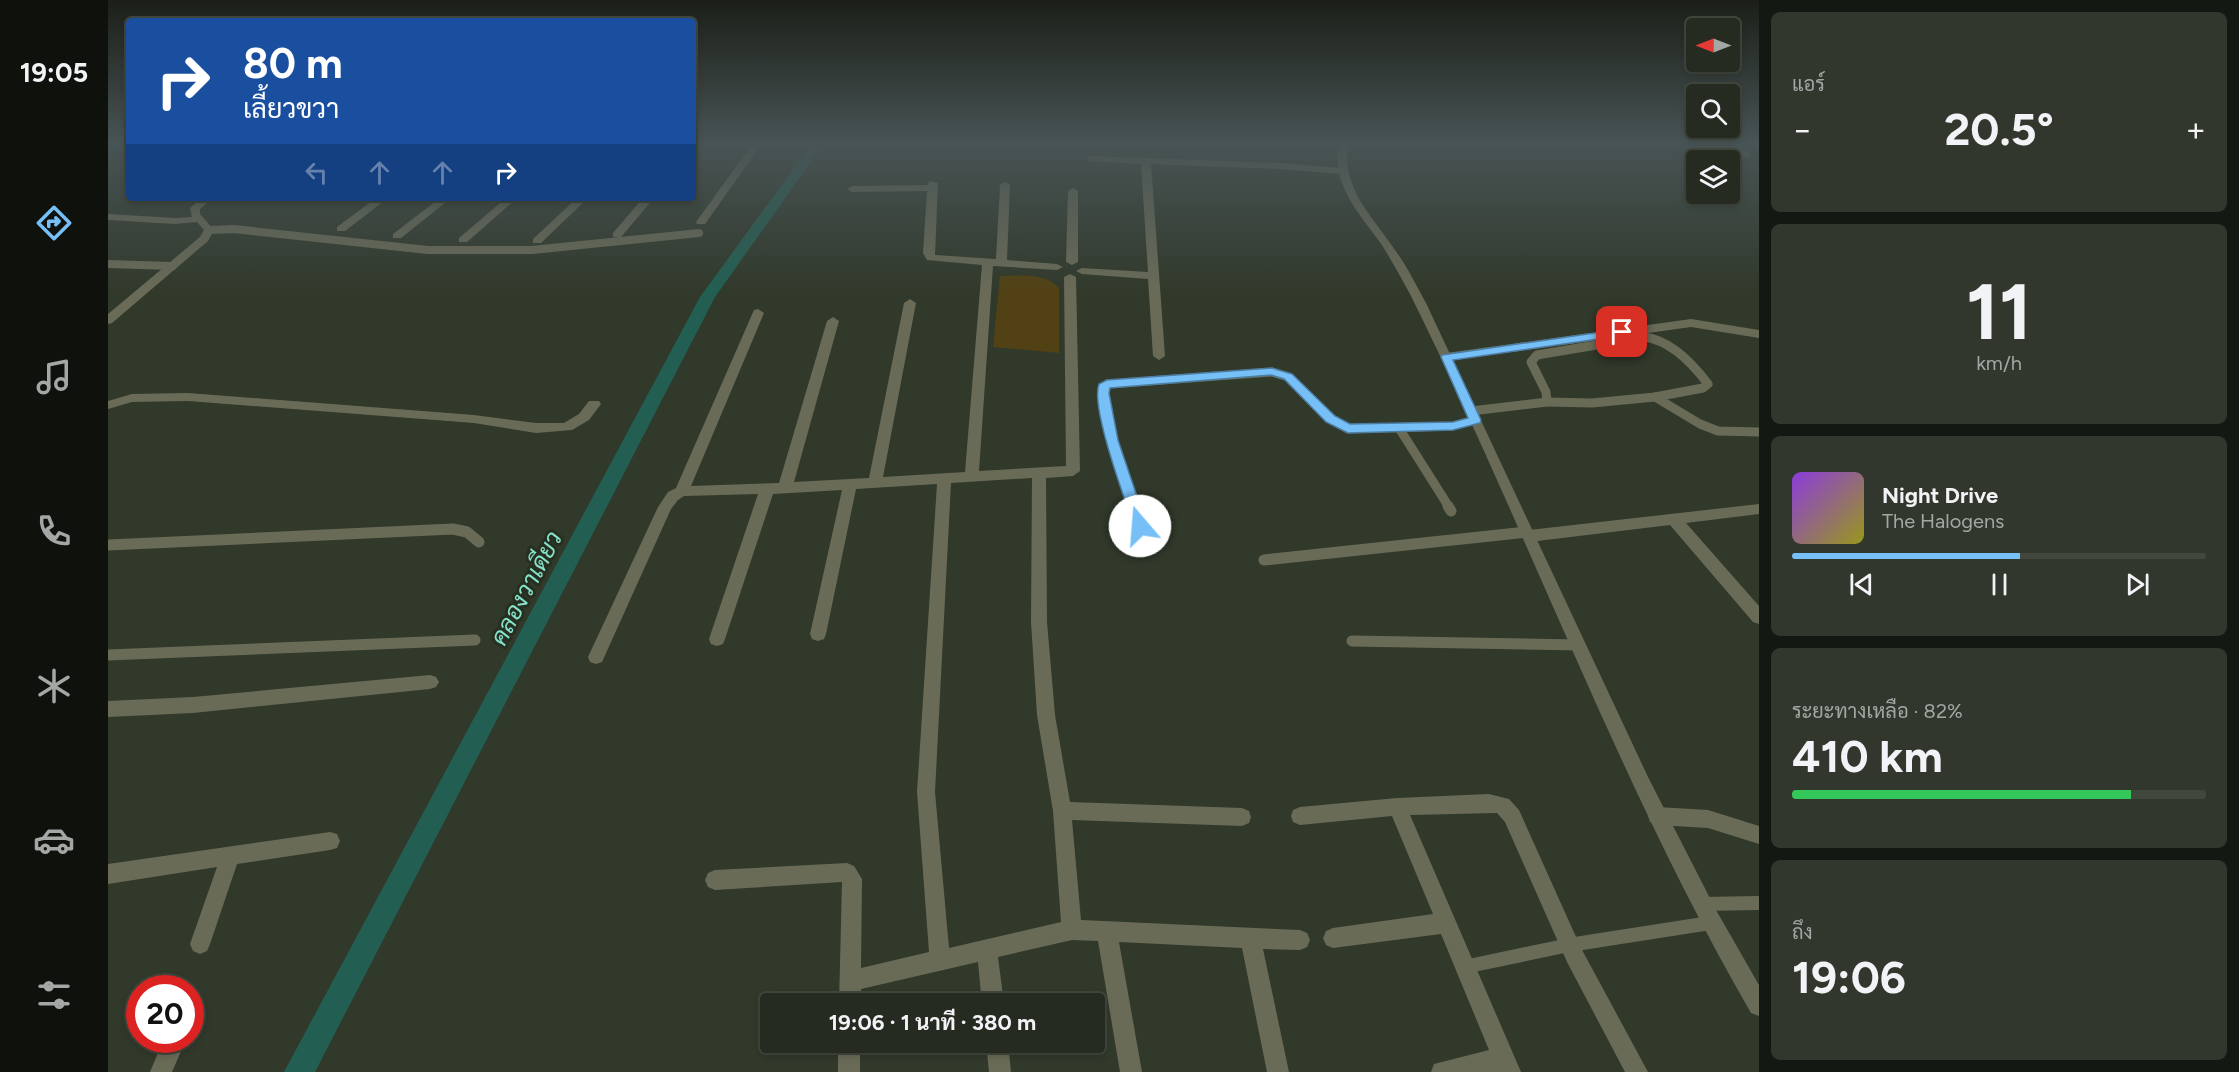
<!DOCTYPE html>
<html lang="th">
<head>
<meta charset="utf-8">
<style>
	:root { --surface:#252b20; --page:#31372d; --text:#f1f3f6; --muted:#a3a7a5; --line:#42473e; --accent:#76c0f7 }
	body { margin:0; font-family:Figtree,Sarabun,sans-serif; background:var(--page); color:var(--text); height:100vh; display:flex; flex-direction:column; font-size:22px; white-space:nowrap }
	* { box-sizing:border-box; margin:0 }
	p { font-size:20px; color:var(--muted) }
	.icon { flex:none; width:33px; height:33px; fill:none; stroke:currentColor; stroke-width:2; stroke-linecap:round; stroke-linejoin:round }
	.map { position:relative; flex:1; overflow:hidden }
	.details { display:flex; flex-direction:column; gap:12px; padding:12px; background:#141812; width:480px }
	.details>* { flex:none }
	.banner { position:absolute; left:18px; top:18px; width:570px; height:183px; border-radius:6px; box-shadow:0 3px 9px #0003,0 0 0 2px var(--line); background:#1a4fa0; color:#fff; overflow:hidden }
	.needle { width:39px; rotate:270deg }
	.tools { position:absolute; left:1578px; top:18px; display:grid; gap:12px }
	.tools a { display:grid; place-items:center; width:54px; height:54px; border-radius:6px; background:var(--surface); box-shadow:0 3px 9px #0003,0 0 0 2px var(--line); font-size:30px }
	.speed { position:absolute; left:18px; top:975px; display:flex; gap:12px; font-size:30px; font-weight:700; text-align:center }
	.speed>* { display:grid; place-content:center; width:78px; height:78px; border-radius:50%; background:var(--surface); box-shadow:0 3px 9px #0003,0 0 0 2px var(--line); line-height:1 }
	.speed .limit { border:9px solid #d22; background:#fff; color:#111 }
	.pin { position:absolute; display:grid; place-items:center; width:51px; height:51px; color:#fff; margin:-26px; border-radius:12px; box-shadow:0 3px 9px #0006 }
	.me { position:absolute; width:66px; margin:-33px; rotate:342deg; stroke-linejoin:round; filter:drop-shadow(0 0 4px #0008) }
	.turn { display:flex; align-items:center; gap:21px; height:126px; padding:0 18px; font-size:27px }
	.turn .icon { width:78px; height:78px; stroke-width:2.5 }
	.turn b { display:block; font-size:42px; line-height:51px }
	.lanes { display:flex; align-items:center; height:57px; padding:0 18px; background:#0003; justify-content:center; gap:30px; direction:ltr }
	.lanes .off { opacity:.35 }
	.big { font-size:45px; font-weight:700; line-height:1.1 }
	.details .card { flex:1; display:flex; flex-direction:column; justify-content:center; gap:9px; min-width:0; padding:0 21px; border-radius:9px; background:var(--page) }
	.details .dial { align-items:center; gap:0 }
	.dial b { font-size:78px; line-height:1 }
	.song { display:flex; align-items:center; gap:18px }
	.cover { width:72px; height:72px; border-radius:9px; background:linear-gradient(135deg,hsl(270 70% 55%),hsl(60 70% 35%)) }
	.played { height:6px; border-radius:3px; background:linear-gradient(90deg,var(--accent) 55%,var(--line) 55%) }
	.keys { display:flex; justify-content:space-around; direction:ltr }
	.heat { display:flex; justify-content:space-between; align-items:center; font-size:33px; direction:ltr }
	.charge { height:9px; border-radius:4px; background:linear-gradient(90deg,#34c759 82%,var(--line) 0) }
	.trip { position:absolute; left:652px; top:993px; width:345px; height:60px; border-radius:6px; background:var(--surface); box-shadow:0 3px 9px #0003,0 0 0 2px var(--line); font-weight:700; line-height:60px; text-align:center }
	main { display:flex; flex:1; min-height:0 }
	.menu { display:flex; flex-direction:column; width:108px; justify-content:space-around; align-items:center; background:#0f110d; color:var(--muted) }
	.menu .icon { width:42px; height:42px }
	.menu .current { color:var(--accent) }
	.menu b { font-size:27px; color:var(--text) }
	.map>svg:first-child { display:block }
	.green { fill:#524114 }
	.lines { fill:none; stroke-linecap:round; stroke-linejoin:round }
	.canal { fill:#225f52; fill-rule:evenodd }
	.building { fill:#3e4e43 }
	.service-far3 { stroke:#6a6b57; stroke-width:8 }
	.service-far2 { stroke:#6a6b57; stroke-width:9 }
	.service-far1 { stroke:#6a6b57; stroke-width:11 }
	.service { stroke:#6a6b57; stroke-width:14 }
	.minor { fill:#6a6b57; fill-rule:evenodd }
	.tertiary { fill:#6a6b57; fill-rule:evenodd }
	.route { fill:#76c0f7; stroke:#4d7da1; stroke-width:1.5 }
	.labels { text-anchor:middle; dominant-baseline:central; stroke-width:6; stroke-linejoin:round; paint-order:stroke }
	.water-label { font-size:24px; font-style:italic; fill:#85e3cc; stroke:#272f21 }
</style>
</head>
<body>
<main>
<nav class="menu">
<b>19:05</b>
<svg class="icon current" aria-label="directions" viewBox="0 0 24 24"><path d="M12 3l9 9-9 9-9-9zM9 14v-3h6M13 9l2 2-2 2"/></svg>
<svg class="icon" aria-label="music" viewBox="0 0 24 24"><path d="M9 18V5l10-2v13"/><circle cx="6" cy="18" r="3"/><circle cx="16" cy="16" r="3"/></svg>
<svg class="icon" aria-label="phone" viewBox="0 0 24 24"><path d="M5 4h4l2 5-3 2q2 4 5 5l2-3 5 2v4C11 20 4 13 5 4z"/></svg>
<svg class="icon" aria-label="climate" viewBox="0 0 24 24"><path d="M12 3v18M4 7l16 10M4 17L20 7"/></svg>
<svg class="icon" aria-label="car" viewBox="0 0 24 24"><path d="M5 17H2v-5l4-1 3-4h7l3 4 3 1v5h-3M9 17h6M6 11h13"/><circle cx="7" cy="17" r="2"/><circle cx="17" cy="17" r="2"/></svg>
<svg class="icon" aria-label="filters" viewBox="0 0 24 24"><path d="M4 7h16M4 17h16"/><circle cx="9" cy="7" r="2"/><circle cx="15" cy="17" r="2"/></svg>
</nav>
<div class="map">
<svg width="1651" height="1072" viewBox="0 0 1651 1072">
	<rect width="100%" height="100%" fill="#31392b"/>
	<path class="green" d="M892 276C912 276 936 272 951 288V353L885 347Z"/>
	<g class="lines">
		<polygon class="canal" points="705,142 717,142 607,297 207,1072 176,1072 592,297"/>
	</g>
	<g class="building">
		<polygon points="1573,142 1591,142 1599,149 1580,149"/>
		<polygon points="1596,142 1614,142 1624,151 1606,151"/>
	</g>
	<g class="lines">
		<g class="service-far3">
			<polyline points="101,230 126,229 320,250 424,250 591,233"/>
			<polyline points="0,264 65,266"/>
		</g>
		<g class="service-far2">
			<polyline points="1439,402 1484,403 1547,397 1592,424 1610,431 1651,432"/>
			<path d="M1363 411 1439 402 1438 392 1423 362 1429 355 1536 337C1562 340 1585 364 1600 384L1595 388 1547 397"/>
			<polyline points="1291,428 1341,507"/>
			<polyline points="1026,507 1004,440 995,393 995,387 999,384 1164,372 1180,377 1222,419 1240,429 1345,426 1367,420"/>
		</g>
		<g class="service-far1">
			<polyline points="1025,506 1032,526"/>
			<polyline points="1340,506 1343,511"/>
			<polyline points="0,545 345,529 359,532 371,542"/>
			<polyline points="1156,560 1419,532"/>
			<polyline points="1244,641 1470,645"/>
			<polyline points="0,655 367,640"/>
		</g>
		<g class="service">
			<polyline points="1593,904 1651,903"/>
			<polyline points="1356,967 1461,945 1602,923"/>
		</g>
		<g class="minor">
			<polygon points="585,142 591,142 585,146"/>
			<polygon points="646,142 655,142 597,224 589,224 588,222"/>
			<polygon points="1555,142 1565,142 1571,148 1563,150"/>
			<polygon points="1618,142 1628,142 1644,156 1636,158"/>
			<polygon points="20,145 21,151 17,150 15,148"/>
			<polygon points="983,156 1173,163 1233,168 1238,171 1233,174 1173,169 1043,164 1057,356 1051,360 1045,356 1040,279 974,274 968,271 974,268 1040,272 1033,164 980,161 980,157"/>
			<path d="M821 181 830 183 827 255 888 259 892 185 897 182 902 185 899 260 949 264 955 267 949 270 885 266 871 471 958 466 956 277 962 274 968 277 972 471 965 476 938 478 939 622 947 715 962 802 1134 808 1141 811 1143 817 1141 823 1134 826 964 820 973 920 1192 930 1199 933 1202 940 1199 947 1192 950 1155 949 1181 1072H1159L1134 948 1011 942 1034 1072H1012L990 941 964 940 890 957 896 1004H874L870 962 753 989V1004H731L734 882 607 890 600 887 597 880 600 873 607 870 739 863 746 866 754 879 753 968 821 952 809 792 829 484 748 489 718 634 716 639 710 641 704 639 702 634 734 490 665 494 617 639 615 644 609 646 603 644 601 639 650 494 576 496 570 500 563 509 494 662 488 664 482 662 480 657 550 507 560 492 568 488 646 310 650 309 656 313 583 486 671 483 719 321 725 317 731 321 686 482 761 478 796 303 802 299 808 303 775 477 857 472 874 265 819 260 815 253 819 191 744 192 739 189 744 186 820 185ZM924 478 923 622 929 715 945 811 953 922 841 948 827 792 843 483Z"/>
			<polygon points="965,188 970,191 970,262 964,265 958,262 960,191"/>
			<polygon points="94,198 105,198 92,209 92,214 106,230 100,241 4,323 0,324 0,314 92,237 96,230 89,222 67,224 0,220 0,214 67,218 84,217 82,208"/>
			<polygon points="268,198 280,198 237,231 229,231 229,227"/>
			<polygon points="332,198 343,198 293,238 285,238 285,234"/>
			<polygon points="398,198 409,198 359,242 351,242 351,238"/>
			<polygon points="469,198 480,198 433,243 425,243 425,239"/>
			<polygon points="535,198 546,198 513,237 505,237 505,233"/>
			<polygon points="1583,319 1651,330 1651,338 1583,327 1338,361 1332,357 1338,353"/>
			<polygon points="80,393 366,415 428,423 456,423 471,414 481,401 491,401 493,404 481,420 464,430 428,433 366,423 80,401 24,402 0,409 0,401 24,394"/>
			<polygon points="1651,504 1651,514 1578,523 1651,606 1651,624 1645,622 1562,525 1421,542 1416,540 1414,536 1416,532 1421,530"/>
			<polygon points="322,675 328,677 331,682 328,687 322,689 85,713 0,717 0,701 85,697"/>
			<polygon points="1381,794 1401,799 1411,810 1473,948 1540,1072 1517,1072 1459,962 1397,822 1389,813 1302,815 1413,1072 1323,1072 1326,1064 1381,1050 1333,934 1225,948 1218,945 1215,938 1218,931 1225,928 1325,914 1284,816 1192,825 1185,822 1183,816 1185,810 1192,807 1289,798"/>
			<polygon points="1549,807 1600,810 1651,826 1651,844 1600,828 1549,825 1542,822 1540,816 1542,810"/>
			<polygon points="222,832 229,834 232,841 229,848 222,850 129,864 102,944 99,951 92,954 85,951 82,944 109,867 0,884 0,864"/>
			<polygon points="59,1040 71,1041 74,1049 64,1072 42,1072 55,1041"/>
			<rect x="730" y="1042" width="22" height="30"/>
			<polygon points="878,1042 900,1042 903,1072 881,1072"/>
		</g>
		<path class="tertiary" d="M1231 142H1240C1233 189 1263 214 1287 250 1299 266 1308 285 1318 303L1540 777 1608 910 1651 985V1016L1643 1013C1510 783 1420 531 1302 294 1293 278 1284 261 1274 245 1251 213 1222 184 1231 142Z"/>
	</g>
	<linearGradient id="sky" x2="0" y2="1"><stop stop-color="#1b1f18"/><stop offset="0.49" stop-color="#485455"/><stop offset="1" stop-color="#485455" stop-opacity="0"/></linearGradient>
	<rect width="1651" height="292" fill="url(#sky)"/>
	<path class="route" d="M1514 329 1518 330V335L1345 360 1373 420 1372 423 1345 430 1240 433 1218 422 1176 379 1163 375 1002 388 1001 393 1010 440 1039 526 1032 531 1026 526C1017 500 982 406 991 384L999 380 1164 368 1184 374 1227 416 1242 424 1345 422 1360 418 1333 357 1334 355Z"/>
	<g class="labels">
		<g class="water-label">
			<text transform="translate(418 588) rotate(-62)">คลองวาเดียว</text>
		</g>
	</g>
</svg>
<div class="tools">
<a><svg class="needle" viewBox="-14 -14 28 28"><path d="M0-13l5 13h-10z" fill="#e53935"/><path d="M0 13l5-13h-10z" fill="#a3a7a5"/></svg></a>
<a><svg class="icon" aria-label="search" viewBox="0 0 24 24"><circle cx="10" cy="10" r="6"/><path d="M15 15l6 6"/></svg></a>
<a><svg class="icon" aria-label="layers" viewBox="0 0 24 24"><path d="M12 4l9 5-9 5-9-5zM3 14l9 5 9-5"/></svg></a>
</div>
<div class="speed"><div class="limit">20</div></div>
<div class="pin" style="left:1514px;top:332px;background:#d93025"><svg class="icon" aria-label="arrive" viewBox="0 0 24 24"><path d="M6 21V4h12l-3 4 3 4H6"/></svg></div>
<svg class="me" style="left:1032px;top:526px" viewBox="-20 -20 40 40"><circle r="19" fill="#fff"/><path d="M0-13L10 11 0 6-10 11z" fill="#76c0f7"/></svg>
<div class="trip">19:06 · 1 นาที · 380 m</div>
<div class="banner">
<div class="turn"><svg class="icon" aria-label="right" viewBox="0 0 24 24"><path d="M7 20v-9h11M14 6l5 5-5 5"/></svg><div><b>80 m</b>เลี้ยวขวา</div></div>
<div class="lanes"><svg class="icon off" aria-label="left" viewBox="0 0 24 24"><path d="M17 20v-9H6M10 6l-5 5 5 5"/></svg><svg class="icon off" aria-label="ahead" viewBox="0 0 24 24"><path d="M12 20V5M6 11l6-6 6 6"/></svg><svg class="icon off" aria-label="ahead" viewBox="0 0 24 24"><path d="M12 20V5M6 11l6-6 6 6"/></svg><svg class="icon" aria-label="right" viewBox="0 0 24 24"><path d="M7 20v-9h11M14 6l5 5-5 5"/></svg></div>
</div>
</div>
<section class="details">
<div class="card"><p>แอร์</p>
<div class="heat"><a>−</a><b class="big">20.5°</b><a>+</a></div>
</div>
<div class="card dial"><b>11</b><p>km/h</p></div>
<div class="card">
<div class="song"><i class="cover"></i><div><b>Night Drive</b><p>The Halogens</p></div></div>
<div class="played"></div>
<div class="keys"><svg class="icon" aria-label="previous" viewBox="0 0 24 24"><path d="M18 5L8 12l10 7zM5 5v14"/></svg><svg class="icon" aria-label="pause" viewBox="0 0 24 24"><path d="M8 5v14M16 5v14"/></svg><svg class="icon" aria-label="next" viewBox="0 0 24 24"><path d="M6 5l10 7-10 7zM19 5v14"/></svg></div>
</div>
<div class="card"><p>ระยะทางเหลือ · 82%</p><b class="big">410 km</b><div class="charge"></div></div>
<div class="card"><p>ถึง</p><b class="big">19:06</b></div>
</section>
</main>
</body>
</html>
